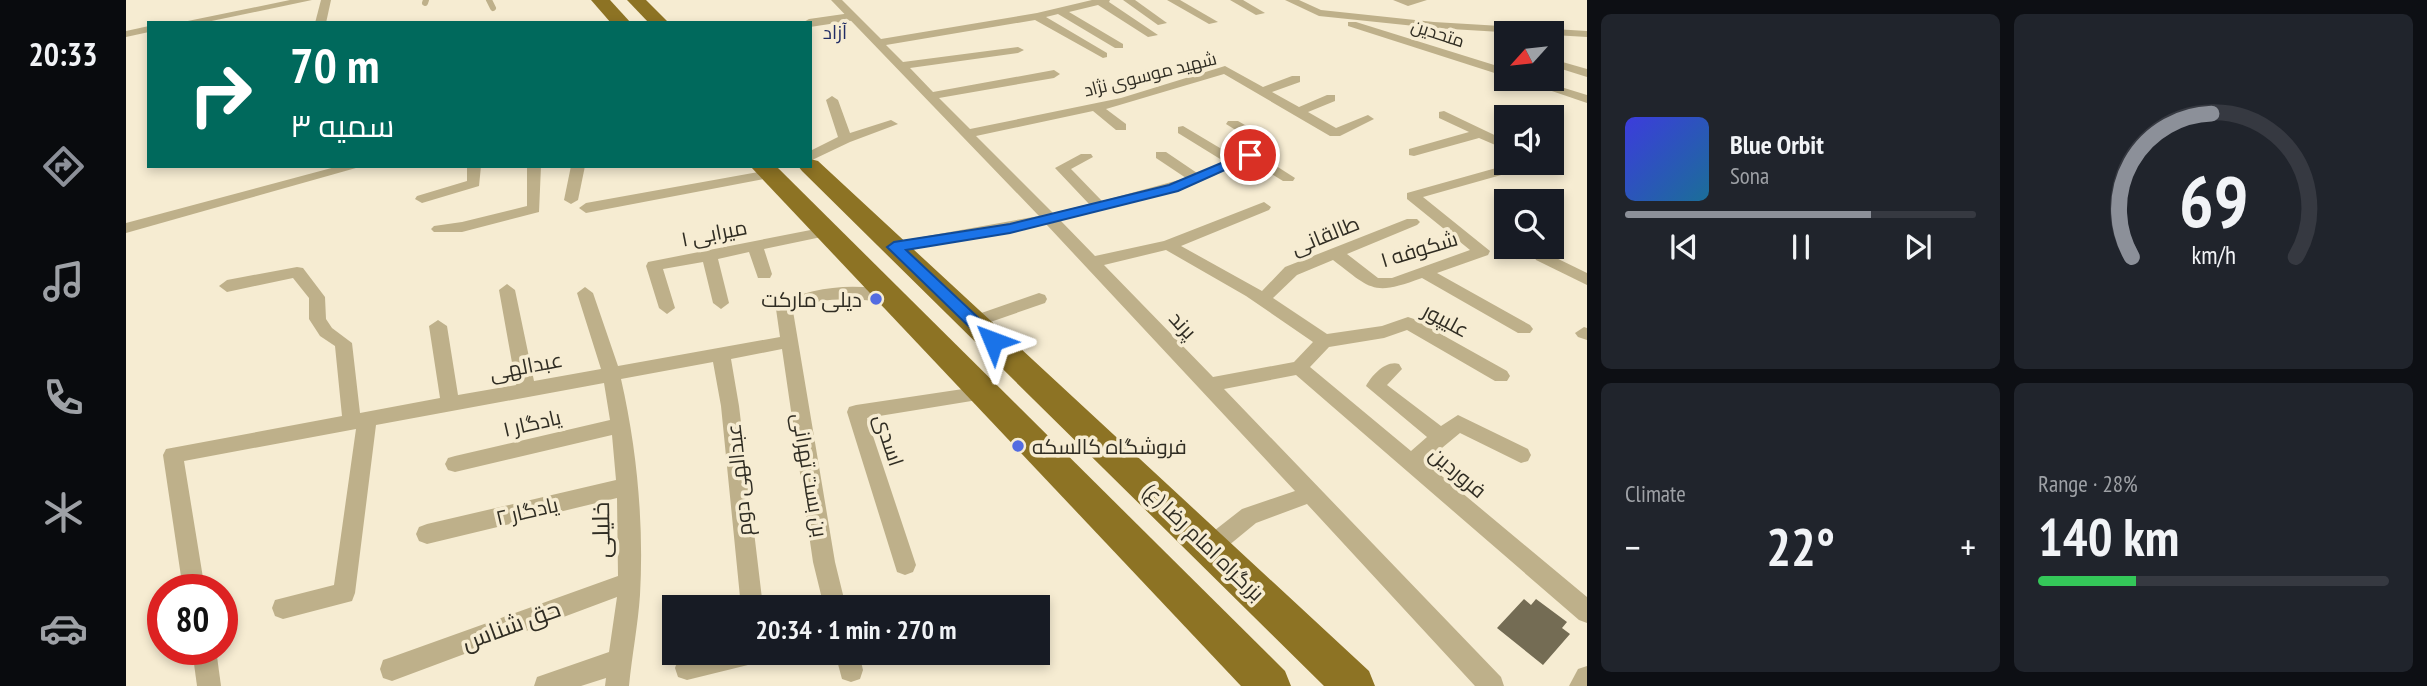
<!DOCTYPE html>
<html lang="en">
<head>
<meta charset="utf-8">
<style>
	:root { --surface:#171b24; --page:#20242c; --text:#f1f3f6; --muted:#9ea1a6; --line:#363941; --accent:#8c9099 }
	body { margin:0; font-family:"PT Sans Narrow",Cairo,sans-serif; background:var(--page); color:var(--text); height:100vh; display:flex; flex-direction:column; font-size:26px; white-space:nowrap }
	* { box-sizing:border-box; margin:0 }
	p { font-size:23px; color:var(--muted) }
	.icon { flex:none; width:38px; height:38px; fill:none; stroke:currentColor; stroke-width:2; stroke-linecap:round; stroke-linejoin:round }
	.map { position:relative; flex:1; overflow:hidden }
	.side { display:flex; flex-direction:column; gap:14px; padding:14px; background:#0d0f14; width:840px }
	.side>* { flex:none }
	.hud { position:absolute; left:21px; top:21px; width:665px; height:147px; border-radius:0px; box-shadow:0 4px 10px #0003; background:#00695c; color:#fff; overflow:hidden }
	.needle { width:46px; rotate:243deg }
	.fabs { position:absolute; left:1368px; top:21px; display:grid; gap:14px }
	.fabs a { display:grid; place-items:center; width:70px; height:70px; border-radius:0px; background:var(--surface); box-shadow:0 4px 10px #0003; font-size:35px }
	.speed { position:absolute; left:21px; top:574px; display:flex; gap:14px; font-size:35px; font-weight:700; text-align:center }
	.speed>* { display:grid; place-content:center; width:91px; height:91px; border-radius:50%; background:var(--surface); box-shadow:0 4px 10px #0003; line-height:1 }
	.speed .limit { border:10px solid #d22; background:#fff; color:#111 }
	.pin { position:absolute; display:grid; place-items:center; width:60px; height:60px; color:#fff; margin:-30px; border:4px solid #fff; border-radius:50%; box-shadow:0 2px 7px #0007 }
	.me { position:absolute; width:77px; margin:-38px; rotate:314deg; stroke-linejoin:round; filter:drop-shadow(0 0 5px #0008) }
	.turn { display:flex; align-items:center; gap:24px; height:147px; padding:0 28px; font-size:32px }
	.turn .icon { width:91px; height:91px; stroke-width:2.5 }
	.turn b { display:block; font-size:49px; line-height:60px }
	.big { font-size:52px; font-weight:700; line-height:1.1 }
	.side .tile { flex:1; display:flex; flex-direction:column; justify-content:center; gap:10px; min-width:0; padding:0 24px; border-radius:10px; background:var(--page) }
	.side .dial { align-items:center; gap:0 }
	.dial svg { height:182px; overflow:visible; fill:none; stroke:var(--line); stroke-width:7; stroke-linecap:round; text-anchor:middle }
	.dial text { fill:var(--text); stroke:none }
	.song { display:flex; align-items:center; gap:21px }
	.cover { width:84px; height:84px; border-radius:10px; background:linear-gradient(135deg,hsl(240 70% 55%),hsl(200 70% 35%)) }
	.played { height:7px; border-radius:4px; background:linear-gradient(90deg,var(--accent) 70%,var(--line) 70%) }
	.keys { display:flex; justify-content:space-around; direction:ltr }
	.heat { display:flex; justify-content:space-between; align-items:center; font-size:38px; direction:ltr }
	.charge { height:10px; border-radius:5px; background:linear-gradient(90deg,#34c759 28%,var(--line) 0) }
	.side .tiles { flex:1; display:grid; gap:14px; grid-template-columns:repeat(2,1fr) }
	.trip { position:absolute; left:536px; top:595px; width:388px; height:70px; border-radius:0px; background:var(--surface); box-shadow:0 4px 10px #0003; font-weight:700; line-height:70px; text-align:center }
	main { display:flex; flex:1; min-height:0 }
	.dock { display:flex; flex-direction:column; width:126px; justify-content:space-around; align-items:center; background:#090b0e; color:var(--muted) }
	.dock .icon { width:49px; height:49px }
	.dock .current { color:var(--accent) }
	.dock b { font-size:32px; color:var(--text) }
	.map>svg:first-child { display:block }
	.building { fill:#746c54 }
	.lines { fill:none; stroke-linecap:round; stroke-linejoin:round }
	.service { stroke:#beb08a; stroke-width:6 }
	.minor { fill:#beb08a; fill-rule:evenodd }
	.tertiary { fill:#beb08a; fill-rule:evenodd }
	.trunk { fill:#8d7324; fill-rule:evenodd }
	.route { fill:#1a73e8; stroke:#114b97; stroke-width:2 }
	.poi-dot { fill:#536ce1; stroke:#f6ecd2; stroke-width:2.5 }
	.labels { text-anchor:middle; dominant-baseline:central; stroke-width:7; stroke-linejoin:round; paint-order:stroke }
	.far-street-label { font-size:18px; fill:#302d23; stroke:#f6ecd2 }
	.far-neighbourhood-label { font-size:19px; fill:#202c64; stroke:#f6ecd2 }
	.street-label { font-size:21px; fill:#302d23; stroke:#f6ecd2 }
	.poi-label { font-size:21px; fill:#302d23; stroke:#f6ecd2; text-anchor:end }
	.near-street-label { font-size:24px; fill:#302d23; stroke:#f6ecd2 }
</style>
</head>
<body>
<main>
<nav class="dock">
<b>20:33</b>
<svg class="icon current" aria-label="directions" viewBox="0 0 24 24"><path d="M12 3l9 9-9 9-9-9zM9 14v-3h6M13 9l2 2-2 2"/></svg>
<svg class="icon" aria-label="music" viewBox="0 0 24 24"><path d="M9 18V5l10-2v13"/><circle cx="6" cy="18" r="3"/><circle cx="16" cy="16" r="3"/></svg>
<svg class="icon" aria-label="phone" viewBox="0 0 24 24"><path d="M5 4h4l2 5-3 2q2 4 5 5l2-3 5 2v4C11 20 4 13 5 4z"/></svg>
<svg class="icon" aria-label="climate" viewBox="0 0 24 24"><path d="M12 3v18M4 7l16 10M4 17L20 7"/></svg>
<svg class="icon" aria-label="car" viewBox="0 0 24 24"><path d="M5 17H2v-5l4-1 3-4h7l3 4 3 1v5h-3M9 17h6M6 11h13"/><circle cx="7" cy="17" r="2"/><circle cx="17" cy="17" r="2"/></svg>
</nav>
<div class="map">
<svg width="1461" height="686" viewBox="0 0 1461 686">
	<rect width="100%" height="100%" fill="#f6ecd2"/>
	<polygon class="building" points="1398,599 1405,605 1410,599 1441,622 1436,628 1444,634 1417,665 1371,628"/>
	<g class="lines">
		<g class="service">
			<polyline points="363,0 367,8"/>
			<polyline points="299,3 300,0"/>
		</g>
		<g class="minor">
			<polygon points="164,0 186,0 76,23 52,23"/>
			<polygon points="195,0 205,0 200,23 189,23"/>
			<path d="M705 0H716L755 39 911 13 966 0H984L983 2 1032 35 1022 37 972 5 943 12 997 44V48H989L932 14 920 17 981 53V57L977 58 909 20 760 45 777 62 892 47 898 50 892 53 784 68 807 92 928 70 934 74 928 78 813 98 844 129 995 98 1099 66 1137 87 1166 76H1174V82L1146 92 1173 107 1201 95H1209V101L1182 112 1210 128 1242 115 1248 119 1214 136H1204L1098 74 980 109 1000 124V130H990L967 111 850 136 927 213 963 204 929 168 955 154H965L967 157 945 169 976 201 1060 178 1030 158V152H1040L1071 173 1099 162 1052 133V127L1057 126 1109 157 1132 144 1100 124 1102 121H1112L1147 141V147L1133 155 1169 178 1167 181H1157L1123 160 1053 191 934 220 969 256 1038 241 1138 202 1145 207 1143 210 1055 246 1136 291 1159 267 1281 219H1291L1294 222 1291 225 1221 254 1252 278H1266L1344 250 1281 199V193L1388 163H1409L1407 166 1297 197 1364 251 1362 255 1311 273 1404 325 1407 329 1404 333H1392L1296 278C1247 296 1246 290 1207 260L1171 275 1147 298 1201 334 1256 326 1282 317 1288 319 1381 371 1384 376 1381 381H1369L1281 330 1258 338 1203 347 1184 367 1285 451 1301 437 1240 386C1246 375 1260 360 1273 364L1276 369 1261 385 1315 426 1332 415 1402 449 1405 455 1402 461 1395 463 1334 433 1299 462 1461 597V623L1453 620 1170 375 1098 389 1375 677 1378 686H1349L1181 504 1130 523 1091 555 1083 558 1075 555 1072 548 1075 541 1116 509 1169 491 920 224 768 252 763 251 760 247 763 243 768 242 913 216ZM1040 250 1120 296 1187 342 1168 362 1087 377 978 265Z"/>
			<polygon points="997,0 1009,0 1041,23 1032,25"/>
			<polygon points="1041,0 1054,0 1092,22 1083,24"/>
			<polygon points="1104,0 1117,0 1139,13 1130,15"/>
			<polygon points="1159,0 1173,0 1195,10 1308,22 1461,31 1461,37 1308,28 1193,16"/>
			<polygon points="1267,0 1301,0 1282,6"/>
			<polygon points="1222,22 1230,22 1381,69 1381,77 1222,26"/>
			<polygon points="23,26 23,32 0,37 0,31"/>
			<polygon points="1426,59 1461,69 1461,77 1426,66"/>
			<polygon points="1391,79 1409,79 1461,95 1461,103"/>
			<polygon points="706,96 712,100 724,133 765,120 772,124 724,142 684,161 684,151 712,137 700,100"/>
			<polygon points="1318,111 1381,141 1381,150 1353,138 1288,156 1283,155 1283,149 1343,132 1313,118 1313,112"/>
			<polygon points="213,166 237,166 0,233 0,223"/>
			<polygon points="341,166 355,166 353,186 296,203 289,199 291,196 341,181"/>
			<polygon points="401,166 415,166 413,212 336,232 308,232 305,229 308,226 336,222 401,206"/>
			<polygon points="445,166 459,166 452,200 445,204 438,200"/>
			<polygon points="643,170 650,174 648,177 460,213 453,208 460,203"/>
			<polygon points="700,227 705,229 708,232 705,235 638,249 646,274 644,278 632,278 623,252 592,259 603,303 595,309 587,303 577,262 537,269 549,308 541,314 533,308 520,266 522,262"/>
			<polygon points="1416,251 1461,273 1461,285 1410,260 1408,256"/>
			<path d="M171 267 177 268 199 297 200 319 206 328 226 343 234 413 314 398 303 326 312 320 321 326 332 395 390 385 373 290 381 284 389 290 408 381 475 369 451 293 459 287 467 293 492 366 654 337 650 309 652 305C684 286 732 282 768 292L770 296 768 300 762 302C730 299 695 295 667 311L709 562 720 607H698L687 562 656 349 605 359 613 406 637 607H615L595 406 587 362 495 379C511 449 518 524 514 595 512 625 506 655 503 686H479L480 678 455 686H408L411 677 483 652 491 597 266 681 257 678 254 669 257 660 266 657 492 576 491 498 301 544 293 541 290 534 293 527 301 524 490 480 486 435 329 472 322 470 319 464 322 458 329 456 484 420 478 383 250 425 229 593 226 601 157 619 149 616 146 608 149 600 208 585 230 429 58 461 79 590H57L37 455 40 449 216 416 209 346 194 336 183 319V298L167 278 101 292 93 286 101 280Z"/>
			<polygon points="913,293 919,295 921,299 919,303 847,328 838,322 841,318"/>
			<polygon points="1458,327 1461,328 1461,340 1452,337 1449,333"/>
			<polygon points="857,386 864,388 866,393 864,398 741,418 790,565 787,572 779,575 771,572 721,412 723,407 730,405"/>
			<polygon points="66,649 90,649 95,686 71,686"/>
			<polygon points="574,653 634,653 630,661 622,665 561,680 552,677 549,668 552,659"/>
			<polygon points="709,653 733,653 737,670 734,679 725,682 716,679"/>
			<polygon points="1461,666 1461,686 1443,686 1452,669"/>
		</g>
		<polygon class="tertiary" points="725,13 732,17 730,20 684,27 684,23 676,23 683,19"/>
		<g class="trunk">
			<polygon points="465,0 484,0 505,23 485,23"/>
			<polygon points="501,0 520,0 543,23 523,23"/>
			<polygon points="684,159 692,161 1243,671 1249,686 1198,686 676,171 672,166 684,166"/>
			<polygon points="624,166 650,166 1159,671 1165,686 1115,686"/>
		</g>
	</g>
	<polygon class="route" points="1124,151 1130,155 1128,157 1052,191 884,233 780,250 873,337 875,341 867,347 862,345 761,247 768,242 884,224 1043,185"/>
	<g class="poi-dot">
		<circle cx="750" cy="299" r="7"/>
		<circle cx="892" cy="446" r="7"/>
	</g>
	<g class="labels">
		<g class="far-street-label">
			<text transform="translate(1312 33) rotate(18)">متحدین</text>
			<text transform="translate(1024 74) rotate(-14)">شهید موسوی نژاد</text>
		</g>
		<g class="far-neighbourhood-label">
			<text x="709" y="32">آزاد</text>
		</g>
		<g class="street-label">
			<text transform="translate(588 233) rotate(-11)">میرابی ۱</text>
			<text transform="translate(1199 235) rotate(-22)">طالقانی</text>
			<text transform="translate(1293 249) rotate(-17)">شکوفه ۱</text>
			<text transform="translate(1320 320) rotate(28)">علیپور</text>
			<text transform="translate(1057 325) rotate(47)">پرند</text>
			<text transform="translate(400 366) rotate(-11)">عبدالهی</text>
			<text transform="translate(406 423) rotate(-13)">یادگار ۱</text>
			<text transform="translate(763 440) rotate(72)">اسدی</text>
			<text transform="translate(1332 472) rotate(40)">فروردین</text>
			<text transform="translate(684 475) rotate(80)">بن بست تهرانی</text>
			<text transform="translate(613 480) rotate(-96)">عبدالهی دوم</text>
			<text transform="translate(401 511) rotate(-13)">یادگار ۲</text>
			<text transform="translate(1078 542) rotate(44)">بزرگراه امام رضا (ع)</text>
		</g>
		<g class="poi-label">
			<text x="736" y="299">دیلی مارکت</text>
			<text x="906" y="446" text-anchor="start">فروشگاه کالسکه</text>
		</g>
		<g class="near-street-label">
			<text transform="translate(475 530) rotate(-91)">خلیلی</text>
			<text transform="translate(385 625) rotate(-20)">حق شناس</text>
		</g>
	</g>
</svg>
<div class="fabs">
<a><svg class="needle" viewBox="-14 -14 28 28"><path d="M0-13l5 13h-10z" fill="#e53935"/><path d="M0 13l5-13h-10z" fill="#9ea1a6"/></svg></a>
<a><svg class="icon" aria-label="sound" viewBox="0 0 24 24"><path d="M4 9h4l5-4v14l-5-4H4zM17 9q2 3 0 6"/></svg></a>
<a><svg class="icon" aria-label="search" viewBox="0 0 24 24"><circle cx="10" cy="10" r="6"/><path d="M15 15l6 6"/></svg></a>
</div>
<div class="speed"><div class="limit">80</div></div>
<div class="pin" style="left:1124px;top:155px;background:#d93025"><svg class="icon" aria-label="arrive" viewBox="0 0 24 24"><path d="M6 21V4h12l-3 4 3 4H6"/></svg></div>
<svg class="me" style="left:867px;top:341px" viewBox="-20 -20 40 40"><path d="M0-17L14 15 0 8-14 15z" fill="#1a73e8" stroke="#fff" stroke-width="4"/></svg>
<div class="trip">20:34 · 1 min · 270 m</div>
<div class="hud">
<div class="turn"><svg class="icon" aria-label="right" viewBox="0 0 24 24"><path d="M7 20v-9h11M14 6l5 5-5 5"/></svg><div><b>70 m</b>سمیه ۳</div></div>
</div>
</div>
<section class="side">
<div class="tiles">
<div class="tile">
<div class="song"><i class="cover"></i><div><b>Blue Orbit</b><p>Sona</p></div></div>
<div class="played"></div>
<div class="keys"><svg class="icon" aria-label="previous" viewBox="0 0 24 24"><path d="M18 5L8 12l10 7zM5 5v14"/></svg><svg class="icon" aria-label="pause" viewBox="0 0 24 24"><path d="M8 5v14M16 5v14"/></svg><svg class="icon" aria-label="next" viewBox="0 0 24 24"><path d="M6 5l10 7-10 7zM19 5v14"/></svg></div>
</div>
<div class="tile dial"><svg viewBox="0 0 100 80">
<path d="M14 69A42 42 0 1 1 86 69"/>
<path d="M14 69A42 42 0 0 1 49 6" stroke="#8c9099"/>
<text x="50" y="56" font-size="32" font-weight="700">69</text>
<text x="50" y="72" font-size="11">km/h</text>
</svg></div>
<div class="tile"><p>Climate</p>
<div class="heat"><a>−</a><b class="big">22°</b><a>+</a></div>
</div>
<div class="tile"><p>Range · 28%</p><b class="big">140 km</b><div class="charge"></div></div>
</div>
</section>
</main>
</body>
</html>
